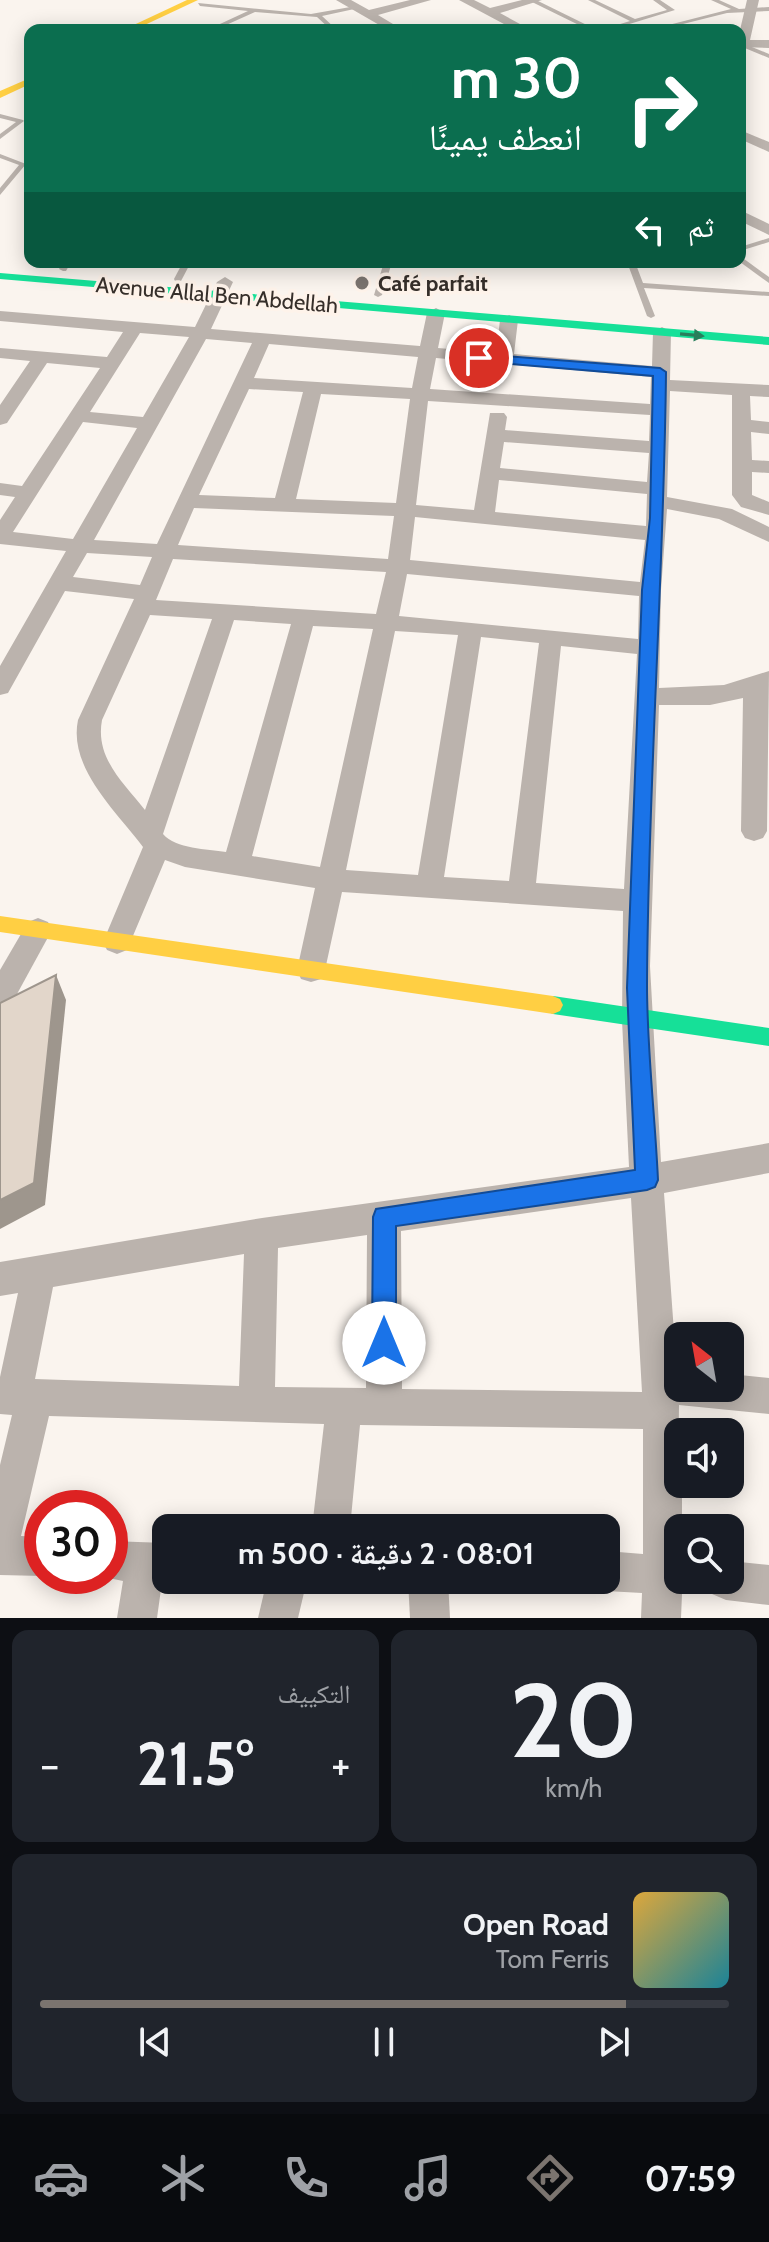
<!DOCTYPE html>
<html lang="ar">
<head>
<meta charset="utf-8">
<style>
	:root { --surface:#171b24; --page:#20242c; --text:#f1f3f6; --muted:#9ea1a6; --line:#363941; --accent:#7b746f }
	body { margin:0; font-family:Cabin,"Noto Naskh Arabic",sans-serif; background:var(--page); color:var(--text); direction:rtl; height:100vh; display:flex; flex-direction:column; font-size:30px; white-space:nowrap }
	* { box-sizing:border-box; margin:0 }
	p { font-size:26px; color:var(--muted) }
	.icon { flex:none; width:44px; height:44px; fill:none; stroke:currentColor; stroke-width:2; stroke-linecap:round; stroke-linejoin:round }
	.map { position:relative; height:1618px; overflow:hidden; direction:ltr }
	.sheet { display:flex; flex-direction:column; gap:12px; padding:12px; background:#0d0f14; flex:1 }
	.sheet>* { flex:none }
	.banner { position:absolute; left:24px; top:24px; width:722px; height:244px; border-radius:16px; box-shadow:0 4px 20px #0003; direction:rtl; background:#0b6e4f; color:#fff; overflow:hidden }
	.needle { width:52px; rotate:329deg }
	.tools { position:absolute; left:664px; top:1322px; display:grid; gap:16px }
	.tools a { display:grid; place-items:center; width:80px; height:80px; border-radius:16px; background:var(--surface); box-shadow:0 4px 20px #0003; font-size:40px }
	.speed { position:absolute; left:24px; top:1490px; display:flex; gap:16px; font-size:40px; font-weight:700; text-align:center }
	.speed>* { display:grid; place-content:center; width:104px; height:104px; border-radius:50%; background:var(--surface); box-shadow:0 4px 20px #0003; line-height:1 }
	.speed .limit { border:12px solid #d22; background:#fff; color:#111 }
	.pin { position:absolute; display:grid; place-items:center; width:68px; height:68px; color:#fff; margin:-34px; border:4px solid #fff; border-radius:50%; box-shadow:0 2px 8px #0007 }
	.me { position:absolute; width:88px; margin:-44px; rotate:0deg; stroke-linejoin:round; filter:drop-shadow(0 0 6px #0008) }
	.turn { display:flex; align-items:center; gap:28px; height:168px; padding:0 32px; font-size:36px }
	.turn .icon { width:104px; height:104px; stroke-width:2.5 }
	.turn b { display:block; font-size:56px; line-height:68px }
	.then { display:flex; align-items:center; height:76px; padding:0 32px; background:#0003; gap:16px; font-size:30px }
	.big { font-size:60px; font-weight:700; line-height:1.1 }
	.sheet .tile { flex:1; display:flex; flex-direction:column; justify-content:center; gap:12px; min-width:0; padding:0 28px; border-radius:16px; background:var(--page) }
	.sheet .dial { align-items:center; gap:0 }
	.dial b { font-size:104px; line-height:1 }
	.song { display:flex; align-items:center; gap:24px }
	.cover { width:96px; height:96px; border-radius:12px; background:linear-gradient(135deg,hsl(40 70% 55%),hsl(190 70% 35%)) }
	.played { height:8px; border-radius:4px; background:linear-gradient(90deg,var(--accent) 85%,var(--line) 85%) }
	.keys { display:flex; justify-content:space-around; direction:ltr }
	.heat { display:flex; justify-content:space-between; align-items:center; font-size:44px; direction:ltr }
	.sheet .tiles { flex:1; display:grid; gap:12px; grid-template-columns:1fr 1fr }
	.tile:last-child { grid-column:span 2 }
	.trip { position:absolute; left:152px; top:1514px; width:468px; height:80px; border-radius:16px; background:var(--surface); box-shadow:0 4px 20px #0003; font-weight:700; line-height:80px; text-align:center; direction:rtl }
	.tab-bar { display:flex; height:128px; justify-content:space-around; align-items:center; background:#090b0e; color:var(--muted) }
	.tab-bar .icon { width:56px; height:56px }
	.tab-bar .current { color:var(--accent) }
	.tab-bar b { font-size:36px; color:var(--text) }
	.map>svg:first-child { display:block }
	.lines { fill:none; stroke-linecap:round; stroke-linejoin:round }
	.lane { fill:#bbb3ad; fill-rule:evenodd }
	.street { fill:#bbb3ad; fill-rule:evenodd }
	.fast { fill:#16e098; fill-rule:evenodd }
	.slow { fill:#ffcf43; fill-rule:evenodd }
	.shaded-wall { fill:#9e968d }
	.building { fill:#e2d6ca; stroke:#9e968d; stroke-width:2 }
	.oneway { fill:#287f5c }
	.route { fill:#1a73e8; stroke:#114b97; stroke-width:2 }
	.poi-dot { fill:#7b746f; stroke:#fef3ea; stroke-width:3 }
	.labels { text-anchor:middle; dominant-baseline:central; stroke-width:7; stroke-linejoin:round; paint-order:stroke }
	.far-poi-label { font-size:22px; font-weight:bold; fill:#362f2a; stroke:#fef3ea; text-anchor:start }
	.far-street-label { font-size:22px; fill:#362f2a; stroke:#fef3ea }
</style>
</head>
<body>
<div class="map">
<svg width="769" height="1618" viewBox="0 0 769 1618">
	<rect width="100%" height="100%" fill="#faf4ee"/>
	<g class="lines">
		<g class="lane">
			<polygon points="532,0 536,0 597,30 589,30 532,2"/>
			<polygon points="588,0 595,0 635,19 667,10 653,0 660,0 675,10 610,30 601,30 630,21"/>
			<polygon points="711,0 719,0 739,9 769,7 769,11 727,13 659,30 649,30 731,9"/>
			<polygon points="198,3 311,14 356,6 359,8 322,16 337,30 331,30 317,17 255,12 215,30 207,30 248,11 200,6"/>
			<polygon points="740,42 769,54 769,58 740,46"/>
			<polygon points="0,114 23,120 24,121 0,139 0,134 16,122 0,118"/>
			<polygon points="0,154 26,164 0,195 0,188 19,165 0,158"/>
			<polygon points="27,222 30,222 30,230 26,228"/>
			<polygon points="769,238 769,242 740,251 740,247"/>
			<polygon points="740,256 769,277 769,283 740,262"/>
			<polygon points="63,262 71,262 66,271 63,271 59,269"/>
			<polygon points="183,262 191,262 181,281 175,281 174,279"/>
			<polygon points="384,262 392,262 382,295 378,297 374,295"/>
			<polygon points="627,262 635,262 643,283 769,292 769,296 644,288 655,316 651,318 647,316"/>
		</g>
		<g class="street">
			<polygon points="336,0 351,0 369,10 410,0 431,0 378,15 403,30 388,30"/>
			<polygon points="459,0 474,0 490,8 522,0 542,0 500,13 531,30 515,30"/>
			<polygon points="747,0 759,0 750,40 769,40 769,48 740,47 740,30"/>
			<polygon points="740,130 769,142 769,152 740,139"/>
			<polygon points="740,210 769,224 769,235 740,221"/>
			<path d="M225 277 233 282 211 329 420 346 427 313 436 308 445 313 438 348 496 353 500 320 509 315 518 320 514 354 652 366 653 332 662 327 671 332 670 380 769 385V397L750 396 751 420 769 422V434L751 432 752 460 769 461V473L752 472V495L769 502V515L741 507 732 495V395L670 391 667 497 732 509 769 527V542L719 519 667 509 661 590 659 688 724 685 769 671 767 831 763 838 754 841 745 838 741 831 743 698 710 705H659L650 966 661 1162 769 1143V1173L664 1193 678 1388H730V1374L769 1378V1414L679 1405 678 1484H682V1528H678V1580H696L692 1590 682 1594 681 1618H641L642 1593 606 1591 592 1585 590 1580H606V1551L643 1554V1429L360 1425 350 1528H312L324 1424 49 1416 21 1536 42 1537 43 1576 0 1575V1465L12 1415 0 1414V1377L18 1293 0 1296V1262L262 1218 629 1167 622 1020 623 911 342 892 325 970 321 979 311 982 301 979 297 970 315 888 185 867 165 860 127 950 117 954 107 950 103 942 143 847C117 812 68 768 78 720L134 599 65 591 8 693 0 695V666L66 551 0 544V520L15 497 0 495V483L22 486 100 368 47 363 7 423 0 425V405L30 361 0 358V348L107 357 123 332 0 321V311L195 327 217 282ZM140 333 189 337 143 417 90 412ZM206 339 252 343 157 544 94 540ZM269 344 418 357 412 388 254 378ZM436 358 651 377 650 404 430 389ZM249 389 303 392 275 498 199 495ZM321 394 410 399 396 503 296 499ZM428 401 650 415 649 441 505 430 507 417 504 413H490L474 510 416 505ZM83 422 137 428 73 539 13 532ZM504 442 649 453 647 482 500 468ZM499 480 647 494 646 526 495 512ZM194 508 394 516 388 559 178 545ZM415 517 645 540 640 582 410 560ZM87 553 152 557 140 585 73 577ZM173 559 386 572 376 614 156 600ZM407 574 639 596 638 639 399 616ZM150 615 212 619 145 810C123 782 95 758 102 720ZM234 620 291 624 226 852C207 849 176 849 163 834ZM313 626 373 629 320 867 252 856ZM395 631 458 635 418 875 346 870ZM481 637 539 643 509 881 444 877ZM561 646 637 654 624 889 536 883ZM631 1198 642 1392 402 1389 401 1231ZM367 1235 366 1388 275 1387 278 1248ZM244 1254 239 1386 35 1379 53 1287Z"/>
			<polygon points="38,918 48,922 52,930 17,994 0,1005 0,970 28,922"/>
			<polygon points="110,1541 166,1543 166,1580 172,1580 162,1582 157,1618 117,1618 123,1581 99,1576 110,1576"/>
			<polygon points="730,1561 769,1565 769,1605 726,1600 712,1594 706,1580 730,1580"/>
			<polygon points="267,1580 307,1580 298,1618 258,1618"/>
			<polygon points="408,1580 448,1580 450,1618 410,1618"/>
		</g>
		<g class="fast">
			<polygon points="0,273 769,337 769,345 0,279"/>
			<polygon points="553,996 769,1028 769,1046 553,1014 546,1011 543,1005 546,999"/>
		</g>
		<g class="slow">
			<polygon points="187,0 198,0 134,30 123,30"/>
			<polygon points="30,78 30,84 0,98 0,91"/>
			<polygon points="0,916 553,996 560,999 563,1005 560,1011 553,1014 0,932"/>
		</g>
	</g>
	<polygon class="shaded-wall" points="56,975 66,1000 45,1205 0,1229 0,1200"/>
	<polygon class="building" points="56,975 34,1183 0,1200 0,1003"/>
	<defs><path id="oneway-solid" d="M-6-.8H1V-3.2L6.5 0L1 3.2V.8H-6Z" transform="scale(2)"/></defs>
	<use class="oneway" href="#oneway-solid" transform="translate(692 335) rotate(5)"/>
	<path class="route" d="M479 354 660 368 666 372C664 577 648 781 647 985 647 1050 655 1115 658 1180L655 1187 647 1190 396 1226V1343L393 1352 384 1355 375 1352 372 1343 373 1217 376 1209 635 1170 627 988 642 590 650 518 653 376 474 361 472 358Z"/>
	<circle class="poi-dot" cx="362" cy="283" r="8"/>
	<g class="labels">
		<g class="far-poi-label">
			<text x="378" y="283">Café parfait</text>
		</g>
		<g class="far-street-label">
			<text transform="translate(217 295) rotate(5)">Avenue Allal Ben Abdellah</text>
		</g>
	</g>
</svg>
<div class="tools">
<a><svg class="needle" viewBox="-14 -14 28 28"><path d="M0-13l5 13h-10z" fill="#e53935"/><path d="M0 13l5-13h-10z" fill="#9ea1a6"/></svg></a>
<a><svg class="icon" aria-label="sound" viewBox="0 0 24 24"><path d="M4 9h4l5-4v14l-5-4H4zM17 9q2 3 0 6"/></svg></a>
<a><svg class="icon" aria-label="search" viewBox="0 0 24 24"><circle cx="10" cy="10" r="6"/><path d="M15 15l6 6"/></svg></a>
</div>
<div class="speed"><div class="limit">30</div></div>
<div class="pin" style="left:479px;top:358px;background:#d93025"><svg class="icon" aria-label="arrive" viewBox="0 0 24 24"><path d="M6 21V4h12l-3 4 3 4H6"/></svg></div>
<svg class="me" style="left:384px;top:1343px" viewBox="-20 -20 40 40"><circle r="19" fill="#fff"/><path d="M0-13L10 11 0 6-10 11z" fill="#1a73e8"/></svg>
<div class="trip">08:01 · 2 دقيقة · 500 m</div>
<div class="banner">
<div class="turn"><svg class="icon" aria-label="right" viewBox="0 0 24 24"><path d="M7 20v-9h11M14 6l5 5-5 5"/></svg><div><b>30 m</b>انعطف يمينًا</div></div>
<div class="then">ثم<svg class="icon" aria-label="left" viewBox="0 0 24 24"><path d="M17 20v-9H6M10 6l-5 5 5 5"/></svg></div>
</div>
</div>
<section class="sheet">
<div class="tiles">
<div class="tile dial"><b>20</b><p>km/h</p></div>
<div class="tile"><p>التكييف</p>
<div class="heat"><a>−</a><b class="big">21.5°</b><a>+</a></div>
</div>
<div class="tile">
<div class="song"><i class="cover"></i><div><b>Open Road</b><p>Tom Ferris</p></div></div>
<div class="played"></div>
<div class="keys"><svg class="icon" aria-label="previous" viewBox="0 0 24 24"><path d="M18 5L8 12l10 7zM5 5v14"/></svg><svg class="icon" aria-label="pause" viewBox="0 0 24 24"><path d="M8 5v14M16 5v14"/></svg><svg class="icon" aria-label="next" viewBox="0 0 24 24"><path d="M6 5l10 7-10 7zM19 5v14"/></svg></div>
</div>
</div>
</section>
<nav class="tab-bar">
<b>07:59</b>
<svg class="icon current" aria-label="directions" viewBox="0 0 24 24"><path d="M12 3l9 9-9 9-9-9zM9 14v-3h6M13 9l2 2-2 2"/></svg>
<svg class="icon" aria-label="music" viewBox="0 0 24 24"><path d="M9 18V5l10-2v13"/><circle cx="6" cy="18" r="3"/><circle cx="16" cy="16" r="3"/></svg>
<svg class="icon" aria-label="phone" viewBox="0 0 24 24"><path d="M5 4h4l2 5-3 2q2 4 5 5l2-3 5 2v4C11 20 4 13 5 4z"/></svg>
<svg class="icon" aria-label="climate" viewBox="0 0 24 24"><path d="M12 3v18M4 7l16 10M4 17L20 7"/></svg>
<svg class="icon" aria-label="car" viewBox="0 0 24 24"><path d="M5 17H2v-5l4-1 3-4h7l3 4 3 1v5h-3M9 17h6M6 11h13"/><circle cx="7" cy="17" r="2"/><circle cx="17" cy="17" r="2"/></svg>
</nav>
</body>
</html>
